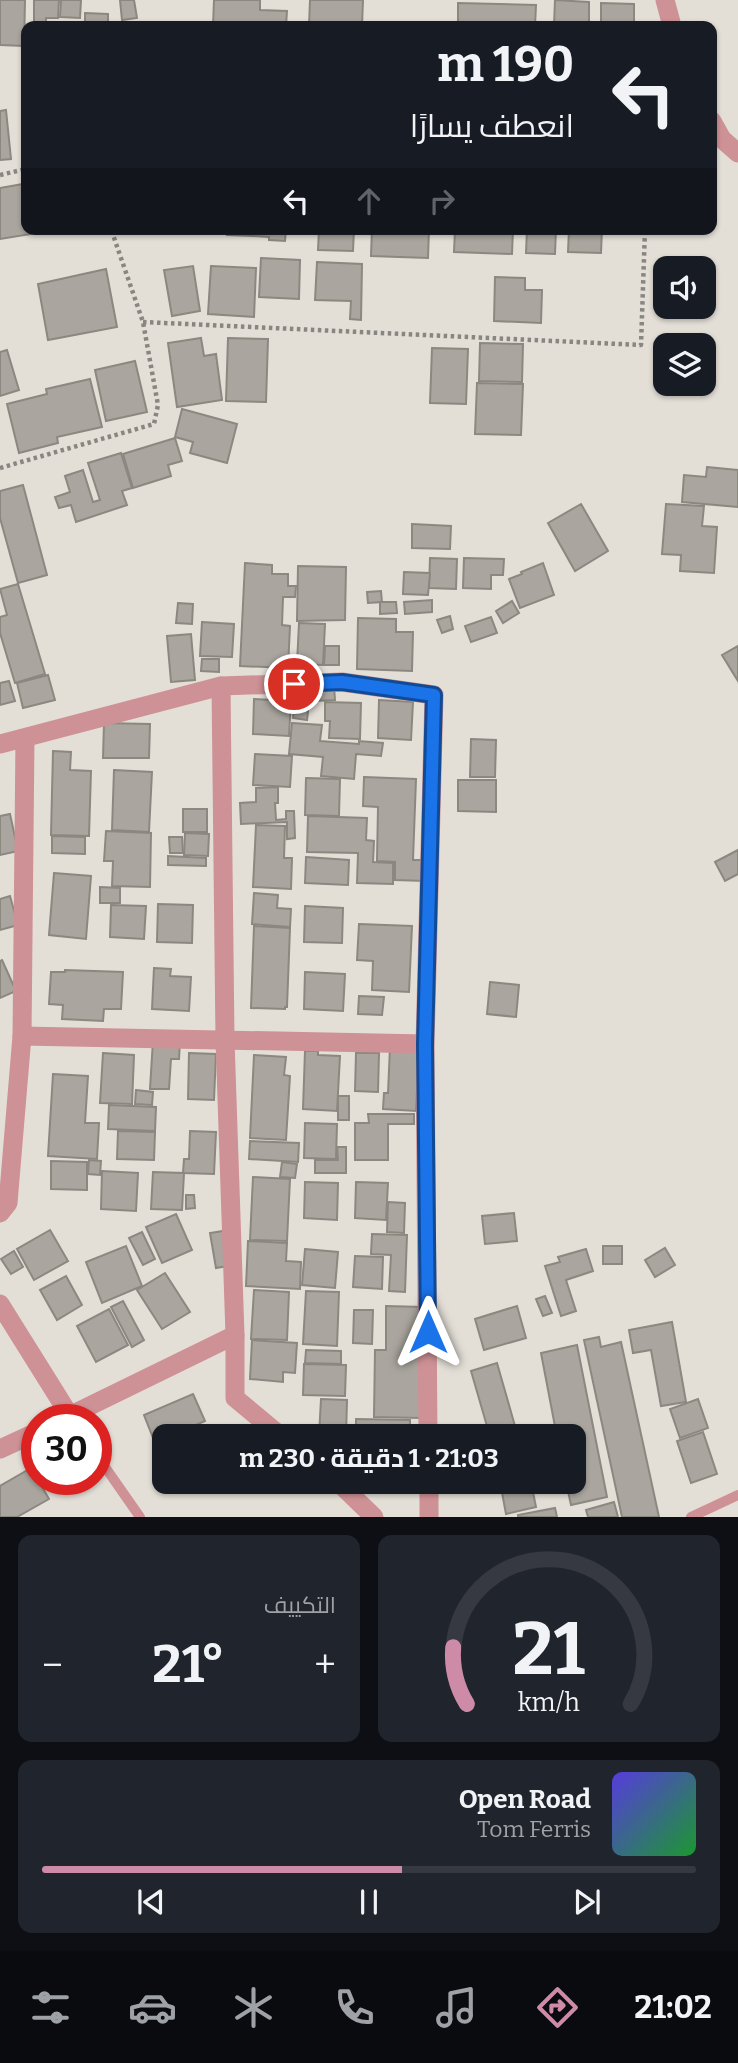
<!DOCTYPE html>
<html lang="ar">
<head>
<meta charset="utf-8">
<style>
	:root { --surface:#171b24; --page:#20242c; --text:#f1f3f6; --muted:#9ea1a6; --line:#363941; --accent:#ce8ba8 }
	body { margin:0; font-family:Bitter,Cairo,serif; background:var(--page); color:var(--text); direction:rtl; height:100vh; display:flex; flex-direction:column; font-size:26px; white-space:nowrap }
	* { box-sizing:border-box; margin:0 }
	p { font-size:23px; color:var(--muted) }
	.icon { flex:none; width:38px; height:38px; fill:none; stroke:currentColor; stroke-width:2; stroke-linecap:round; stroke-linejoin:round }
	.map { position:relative; height:1517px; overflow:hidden; direction:ltr }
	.panel { display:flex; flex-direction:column; gap:18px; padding:18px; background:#0d0f14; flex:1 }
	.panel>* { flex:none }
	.top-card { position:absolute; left:21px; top:21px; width:696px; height:214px; border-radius:14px; box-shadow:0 2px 5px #0004; direction:rtl; background:#171b24; color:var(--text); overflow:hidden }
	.buttons { position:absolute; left:653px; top:256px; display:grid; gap:14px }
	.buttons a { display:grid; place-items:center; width:63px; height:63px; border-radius:14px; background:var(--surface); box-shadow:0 2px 5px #0004; font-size:35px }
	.speed { position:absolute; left:21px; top:1404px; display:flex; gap:14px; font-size:35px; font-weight:700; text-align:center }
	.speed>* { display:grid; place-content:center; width:91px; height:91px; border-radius:50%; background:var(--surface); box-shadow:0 2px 5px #0004; line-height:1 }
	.speed .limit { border:10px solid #d22; background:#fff; color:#111 }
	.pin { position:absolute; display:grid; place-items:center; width:60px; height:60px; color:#fff; margin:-30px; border:4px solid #fff; border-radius:50%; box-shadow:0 2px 7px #0007 }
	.me { position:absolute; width:77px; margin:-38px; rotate:0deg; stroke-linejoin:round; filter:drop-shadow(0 0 5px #0008) }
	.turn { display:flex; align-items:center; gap:24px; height:147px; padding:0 28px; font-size:32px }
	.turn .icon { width:91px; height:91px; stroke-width:2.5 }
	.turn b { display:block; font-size:49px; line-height:60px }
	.lanes { display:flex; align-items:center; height:66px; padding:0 28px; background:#0003; justify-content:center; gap:35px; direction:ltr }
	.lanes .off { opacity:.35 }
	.big { font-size:52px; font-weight:700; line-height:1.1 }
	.panel .tile { flex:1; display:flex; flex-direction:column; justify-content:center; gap:10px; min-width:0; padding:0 24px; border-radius:14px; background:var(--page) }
	.panel .dial { align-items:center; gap:0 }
	.dial svg { height:182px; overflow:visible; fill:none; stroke:var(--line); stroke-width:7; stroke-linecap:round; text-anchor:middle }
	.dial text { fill:var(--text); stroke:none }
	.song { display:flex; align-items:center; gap:21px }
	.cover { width:84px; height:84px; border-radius:10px; background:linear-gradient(135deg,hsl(250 70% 55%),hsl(130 70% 35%)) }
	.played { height:7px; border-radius:4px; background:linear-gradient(90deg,var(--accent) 55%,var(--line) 55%) }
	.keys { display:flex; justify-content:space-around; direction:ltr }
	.heat { display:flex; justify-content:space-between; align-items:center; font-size:38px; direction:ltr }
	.panel .tiles { flex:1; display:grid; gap:18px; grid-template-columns:1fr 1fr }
	.tile:last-child { grid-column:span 2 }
	.trip { position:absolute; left:152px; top:1424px; width:434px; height:70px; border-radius:14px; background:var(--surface); box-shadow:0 2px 5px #0004; font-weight:700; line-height:70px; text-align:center; direction:rtl }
	.menu { display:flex; height:112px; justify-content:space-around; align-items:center; background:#090b0e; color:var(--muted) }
	.menu .icon { width:49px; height:49px }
	.menu .on { color:var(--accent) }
	.menu b { font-size:32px; color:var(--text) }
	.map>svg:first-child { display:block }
	.building { fill:#aaa69f; stroke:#8b8880; stroke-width:2 }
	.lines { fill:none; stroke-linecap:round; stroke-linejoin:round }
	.path { stroke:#888680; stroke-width:4.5; stroke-dasharray:3.5 3.5; stroke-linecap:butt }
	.lane { stroke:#ce9195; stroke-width:10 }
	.street { stroke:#ce9195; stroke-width:19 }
	.route-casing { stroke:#114b97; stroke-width:18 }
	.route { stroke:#1a73e8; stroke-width:12 }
</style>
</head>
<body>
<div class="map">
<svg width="738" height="1517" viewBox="0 0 738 1517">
	<rect width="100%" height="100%" fill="#e3dfd7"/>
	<g class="building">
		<polygon points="0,0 25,0 24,46 0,45"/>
		<polygon points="34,0 59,0 58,18 46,18 46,26 34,26"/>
		<polygon points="61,0 81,0 80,18 60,17"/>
		<polygon points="120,0 134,0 137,18 122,20"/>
		<polygon points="214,0 260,0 260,10 287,11 286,26 213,26"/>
		<polygon points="310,0 363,0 362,26 309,26"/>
		<polygon points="555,0 589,2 589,26 554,26"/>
		<polygon points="458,3 536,5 535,26 458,26"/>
		<polygon points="601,3 634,4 634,26 601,26"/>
		<polygon points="85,13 108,14 108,26 85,26"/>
		<polygon points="6,110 11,159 0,160 0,111"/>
		<polygon points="23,184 26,206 26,229 30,229 31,234 0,239 0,188"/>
		<polygon points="227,229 251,229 251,236 227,235"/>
		<polygon points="254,229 286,229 285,241 269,240 269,237 253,236"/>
		<polygon points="319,229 354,229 353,251 318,250"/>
		<polygon points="372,229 429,229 428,258 371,256"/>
		<polygon points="455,229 513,229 512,254 454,252"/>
		<polygon points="527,229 556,229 555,254 526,253"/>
		<polygon points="569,229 602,229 601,253 568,252"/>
		<polygon points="261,258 300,260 299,299 259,297"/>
		<polygon points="317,262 362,264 361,320 350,319 351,301 315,300"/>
		<polygon points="193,266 200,311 172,316 164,270"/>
		<polygon points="211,266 256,268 254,317 208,314"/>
		<polygon points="106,269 117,327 48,340 38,284"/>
		<polygon points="495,277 525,278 525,290 542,290 541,323 494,321"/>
		<polygon points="201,338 204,356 216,354 222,400 177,407 168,343"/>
		<polygon points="228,338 268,339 266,402 226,401"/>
		<polygon points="480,343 523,344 522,382 479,381"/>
		<polygon points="432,348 468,349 466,404 430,403"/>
		<polygon points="7,350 19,390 0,396 0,352"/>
		<polygon points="135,361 147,412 106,421 95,370"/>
		<polygon points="90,379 102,427 57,437 58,443 19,453 7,404 47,394 46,389"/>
		<polygon points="477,383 523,384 521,435 475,434"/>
		<polygon points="182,409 237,424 227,463 190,453 193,442 175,437"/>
		<polygon points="175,438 182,461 168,465 171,476 133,488 123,454"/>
		<polygon points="121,453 132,488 122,491 127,505 76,522 71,505 59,508 55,497 70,492 65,476 83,470 93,502 100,500 88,463"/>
		<polygon points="707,467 738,470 738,507 682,502 684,475 706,477"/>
		<polygon points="23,485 47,575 18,583 0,518 0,491"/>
		<polygon points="581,504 608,551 575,571 548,523"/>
		<polygon points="666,504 704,506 702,526 717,527 714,573 680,571 681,555 662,554"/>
		<polygon points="412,524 451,526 450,549 412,548"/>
		<polygon points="430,558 457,559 456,589 429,588"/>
		<polygon points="464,558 504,559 503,575 491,575 491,589 463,588"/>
		<polygon points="245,563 272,565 272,574 288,574 288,586 296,586 295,597 283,597 282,625 290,626 288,668 240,666"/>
		<polygon points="543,563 554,595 520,608 509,579 522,574 521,572"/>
		<polygon points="298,566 346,567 345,620 297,621"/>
		<polygon points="404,572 430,573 428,595 403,594"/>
		<polygon points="18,584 45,674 15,683 0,633 0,617 7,615 0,589"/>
		<polygon points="381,591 382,602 368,603 367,592"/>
		<polygon points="432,600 432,612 405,614 404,602"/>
		<polygon points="512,601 519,613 503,623 496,611"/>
		<polygon points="380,602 396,602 397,613 380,614"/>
		<polygon points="178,603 193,604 192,624 176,623"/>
		<polygon points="450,616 453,629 442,633 437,620"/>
		<polygon points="491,617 497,633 471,642 465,626"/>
		<polygon points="358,618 396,619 396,632 413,632 412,671 357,669"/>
		<polygon points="202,622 234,624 232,657 200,656"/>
		<polygon points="299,623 325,624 323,665 297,664"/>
		<polygon points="191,634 195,680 171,682 167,636"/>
		<polygon points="325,646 339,646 339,665 324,665"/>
		<polygon points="738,646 738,681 722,655"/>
		<polygon points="202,659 219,659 219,672 201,671"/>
		<polygon points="48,675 55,700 23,708 17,683"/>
		<polygon points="9,681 15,701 0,705 0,683"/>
		<polygon points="334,686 335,700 312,701 312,687"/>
		<polygon points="254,699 291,701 289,736 253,734"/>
		<polygon points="379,700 413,702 411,740 378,738"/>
		<polygon points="295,701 309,703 307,720 293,718"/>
		<polygon points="325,702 361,703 360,739 329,738 330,721 325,721"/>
		<polygon points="104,723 150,724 149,758 103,758"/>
		<polygon points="292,723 322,725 320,741 359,744 359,741 383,743 381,756 356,754 354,779 321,776 323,757 289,754"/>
		<polygon points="471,739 496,740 495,777 470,777"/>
		<polygon points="53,751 71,752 70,770 91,771 89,836 51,835"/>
		<polygon points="255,754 292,756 290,787 253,785"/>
		<polygon points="114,770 152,772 149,832 112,830"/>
		<polygon points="364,777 416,779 413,860 426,860 425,881 395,880 395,862 377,861 378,807 363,806"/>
		<polygon points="306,778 340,779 339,816 305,815"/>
		<polygon points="458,780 496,780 496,812 458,811"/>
		<polygon points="278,787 278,803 275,803 276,820 286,819 286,811 294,811 295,838 287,839 287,822 241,824 240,803 256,802 256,788"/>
		<rect x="183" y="809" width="24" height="23"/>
		<polygon points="10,814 18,851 0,855 0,816"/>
		<polygon points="308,816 367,818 366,840 374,841 373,862 393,863 393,884 357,883 358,853 307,852"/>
		<polygon points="256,825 285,826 284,858 292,858 291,889 253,887"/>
		<polygon points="106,831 151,833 150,887 112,886 113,861 104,861"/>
		<polygon points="185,833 209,834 208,856 184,855"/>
		<polygon points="52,836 85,837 85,854 52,853"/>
		<polygon points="169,837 182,837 183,853 170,853"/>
		<polygon points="738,850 738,874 725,881 715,862"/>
		<polygon points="168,856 206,858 206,866 168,865"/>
		<polygon points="306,857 349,860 348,885 305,883"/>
		<polygon points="54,873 91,876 86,939 49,935"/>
		<polygon points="100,887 120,888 120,903 100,903"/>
		<polygon points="254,893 278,895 277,908 291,909 290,927 252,924"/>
		<polygon points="10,896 18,925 0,930 0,899"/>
		<polygon points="158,904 193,905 192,943 157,942"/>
		<polygon points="111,905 146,906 144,939 110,937"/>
		<polygon points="305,906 343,908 342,943 304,942"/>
		<polygon points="359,924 412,926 409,992 372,990 373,961 357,960"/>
		<polygon points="254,926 290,928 287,1007 285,1007 285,1009 251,1008"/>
		<polygon points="2,960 16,991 0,998 0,961"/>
		<polygon points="154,968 171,969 170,976 191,977 189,1011 152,1009"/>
		<polygon points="65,970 123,972 121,1009 104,1009 103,1021 62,1019 63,1005 49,1004 51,972 65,972"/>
		<polygon points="305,972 345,974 343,1011 304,1009"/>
		<polygon points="490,982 519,985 516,1017 487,1014"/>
		<polygon points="359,996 384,997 382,1015 358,1014"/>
		<polygon points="153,1040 180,1041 179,1059 171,1059 169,1089 150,1089"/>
		<polygon points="390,1047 419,1048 416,1111 383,1109 384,1093 388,1093"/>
		<polygon points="305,1051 318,1051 318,1055 340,1056 337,1111 303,1109"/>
		<polygon points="103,1053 134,1055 132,1104 100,1103"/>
		<polygon points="189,1053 216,1054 214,1100 188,1099"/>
		<polygon points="356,1053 379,1053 378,1092 355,1091"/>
		<polygon points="254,1055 286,1057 284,1075 290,1076 286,1140 250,1138"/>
		<polygon points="53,1074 88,1076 85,1123 99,1123 97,1159 48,1156"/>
		<polygon points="136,1090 153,1092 152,1105 135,1104"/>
		<rect x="338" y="1096" width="11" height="24"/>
		<polygon points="109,1105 156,1107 155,1131 108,1129"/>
		<polygon points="368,1114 414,1114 414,1124 388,1124 388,1160 355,1160 355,1123 369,1123"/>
		<polygon points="305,1123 337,1124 336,1159 304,1158"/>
		<polygon points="118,1131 155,1132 154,1160 117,1159"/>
		<polygon points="190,1131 216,1132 214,1174 183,1173 184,1159 189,1159"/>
		<polygon points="250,1141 299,1143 298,1162 249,1159"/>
		<polygon points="337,1147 346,1147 346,1173 315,1173 315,1160 338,1160"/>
		<polygon points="89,1160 101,1161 100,1175 88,1174"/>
		<polygon points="51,1161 87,1162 87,1190 51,1189"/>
		<polygon points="282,1162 297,1164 295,1178 280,1177"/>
		<polygon points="102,1171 138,1173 136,1211 101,1209"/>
		<polygon points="153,1172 184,1173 182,1210 151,1209"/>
		<polygon points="253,1177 290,1179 287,1241 250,1240"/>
		<polygon points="305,1182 338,1183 337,1220 304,1218"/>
		<polygon points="356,1182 388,1183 386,1220 355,1218"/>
		<polygon points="186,1195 194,1195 195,1208 186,1209"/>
		<polygon points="388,1202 405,1203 404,1233 387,1232"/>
		<polygon points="514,1213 517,1241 485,1244 482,1216"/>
		<polygon points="176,1214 192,1250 162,1263 146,1227"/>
		<polygon points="50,1230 68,1261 34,1280 17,1249"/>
		<polygon points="223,1231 228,1266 216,1268 210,1233"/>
		<polygon points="142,1232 155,1259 143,1265 129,1238"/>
		<polygon points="372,1234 407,1235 405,1292 389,1291 391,1255 371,1254"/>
		<polygon points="248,1241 287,1243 286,1261 301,1262 300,1289 246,1286"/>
		<polygon points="126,1246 142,1286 102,1303 86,1262"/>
		<rect x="603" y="1246" width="19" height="18"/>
		<polygon points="665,1248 675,1265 655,1277 645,1260"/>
		<polygon points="305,1249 338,1252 335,1288 302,1285"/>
		<polygon points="586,1249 593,1271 566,1280 576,1311 561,1316 545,1266 560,1262 558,1257"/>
		<polygon points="14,1251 23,1267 11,1274 1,1259"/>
		<polygon points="355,1256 383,1257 382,1289 353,1287"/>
		<polygon points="165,1273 190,1312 162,1329 137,1290"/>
		<polygon points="66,1276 82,1305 57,1320 40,1290"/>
		<polygon points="254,1290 289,1292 287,1340 251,1339"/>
		<polygon points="306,1291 339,1292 337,1346 303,1344"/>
		<polygon points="545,1296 552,1313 543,1316 536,1299"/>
		<polygon points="123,1301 144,1340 132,1347 111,1307"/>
		<polygon points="386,1306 424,1307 421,1418 374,1417 375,1350 386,1350"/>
		<polygon points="517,1306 526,1338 484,1350 475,1319"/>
		<polygon points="109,1309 128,1345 96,1362 77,1326"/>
		<polygon points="354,1310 373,1310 372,1344 353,1343"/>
		<polygon points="672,1322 686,1402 661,1406 651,1350 633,1353 629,1330"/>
		<polygon points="599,1337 601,1347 621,1342 659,1517 622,1517 584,1340"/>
		<polygon points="252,1340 297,1343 295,1373 283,1372 283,1382 250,1379"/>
		<polygon points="577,1345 607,1497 571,1505 566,1482 574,1482 574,1437 557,1437 541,1353"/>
		<polygon points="306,1350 341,1351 341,1364 305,1363"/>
		<polygon points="497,1363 515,1426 489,1433 471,1371"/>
		<polygon points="304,1364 346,1365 345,1396 303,1395"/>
		<polygon points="193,1394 205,1421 169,1437 164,1437 164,1439 155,1443 144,1415"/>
		<polygon points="321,1399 347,1400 346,1437 319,1436"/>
		<polygon points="698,1399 708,1428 680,1438 670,1409"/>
		<polygon points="356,1419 410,1420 410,1437 356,1437"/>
		<polygon points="703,1432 717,1474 691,1483 677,1441"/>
		<polygon points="31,1468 49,1499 17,1517 0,1517 0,1486"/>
		<polygon points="500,1482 531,1482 536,1507 506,1514"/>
		<polygon points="614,1502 618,1517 588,1517 586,1510"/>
		<polygon points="555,1508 557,1517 518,1517 518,1515"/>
	</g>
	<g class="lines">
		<g class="path">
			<polyline points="0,175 26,169"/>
			<polyline points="143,322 641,345 645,229"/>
			<polyline points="0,468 154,424 158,405 143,322 111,229"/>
		</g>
		<g class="lane">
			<polyline points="96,1454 140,1517"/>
			<polyline points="691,1517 738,1495"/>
		</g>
		<g class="street">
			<polyline points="665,0 672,26"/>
			<polyline points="712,121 722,139 738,153"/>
			<polyline points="0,744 221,686"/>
			<polyline points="22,1036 425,1044"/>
			<polyline points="0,1213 8,1203 22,1036 25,738"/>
			<polyline points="0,1304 70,1416"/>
			<polyline points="235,1335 235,1398 282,1437"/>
			<polyline points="63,1419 235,1335 225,1040 221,686 342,682 434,695 425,1044 428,1437"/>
			<polyline points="0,1449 37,1432"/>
			<polyline points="338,1482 374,1517"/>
			<polyline points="429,1482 429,1517"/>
		</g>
	</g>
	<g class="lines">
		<g class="route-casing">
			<polyline id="route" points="294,684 342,682 434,695 425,1044 428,1332"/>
		</g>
		<use href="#route" class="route"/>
	</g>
</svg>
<div class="buttons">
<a><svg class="icon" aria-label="sound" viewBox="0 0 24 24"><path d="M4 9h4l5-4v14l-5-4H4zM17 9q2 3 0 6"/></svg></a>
<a><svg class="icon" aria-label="layers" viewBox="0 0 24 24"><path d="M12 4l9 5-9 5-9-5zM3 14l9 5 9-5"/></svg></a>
</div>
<div class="speed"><div class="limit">30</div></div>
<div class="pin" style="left:294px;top:684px;background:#d93025"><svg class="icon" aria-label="arrive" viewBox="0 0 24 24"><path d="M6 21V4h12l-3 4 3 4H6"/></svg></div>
<svg class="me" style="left:428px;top:1332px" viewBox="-20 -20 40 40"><path d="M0-17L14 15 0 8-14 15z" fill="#1a73e8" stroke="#fff" stroke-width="4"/></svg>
<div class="trip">21:03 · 1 دقيقة · 230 m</div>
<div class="top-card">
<div class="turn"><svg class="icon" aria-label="left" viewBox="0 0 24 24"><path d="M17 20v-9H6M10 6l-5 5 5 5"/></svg><div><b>190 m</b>انعطف يسارًا</div></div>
<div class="lanes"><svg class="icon" aria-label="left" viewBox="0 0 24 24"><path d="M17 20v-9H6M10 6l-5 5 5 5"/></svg><svg class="icon off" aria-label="ahead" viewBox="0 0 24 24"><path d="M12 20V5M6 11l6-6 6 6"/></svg><svg class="icon off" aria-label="right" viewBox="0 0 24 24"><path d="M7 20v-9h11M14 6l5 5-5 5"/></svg></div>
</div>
</div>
<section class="panel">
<div class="tiles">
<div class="tile dial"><svg viewBox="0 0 100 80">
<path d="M14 69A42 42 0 1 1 86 69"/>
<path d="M14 69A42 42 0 0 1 8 44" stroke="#ce8ba8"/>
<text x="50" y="56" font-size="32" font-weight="700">21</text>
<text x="50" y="72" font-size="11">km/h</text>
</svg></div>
<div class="tile"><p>التكييف</p>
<div class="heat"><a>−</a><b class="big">21°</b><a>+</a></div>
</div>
<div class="tile">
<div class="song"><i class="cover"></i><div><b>Open Road</b><p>Tom Ferris</p></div></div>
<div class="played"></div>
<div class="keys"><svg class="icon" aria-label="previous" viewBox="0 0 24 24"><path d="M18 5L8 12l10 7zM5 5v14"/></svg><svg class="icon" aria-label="pause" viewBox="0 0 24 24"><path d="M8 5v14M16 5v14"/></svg><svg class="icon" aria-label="next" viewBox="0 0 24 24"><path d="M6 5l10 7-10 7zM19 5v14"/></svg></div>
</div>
</div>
</section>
<nav class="menu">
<b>21:02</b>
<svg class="icon on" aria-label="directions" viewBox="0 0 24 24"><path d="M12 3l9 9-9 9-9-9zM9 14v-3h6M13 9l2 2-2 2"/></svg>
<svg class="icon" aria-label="music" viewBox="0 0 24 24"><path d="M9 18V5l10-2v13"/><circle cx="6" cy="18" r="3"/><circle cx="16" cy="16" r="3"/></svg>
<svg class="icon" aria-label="phone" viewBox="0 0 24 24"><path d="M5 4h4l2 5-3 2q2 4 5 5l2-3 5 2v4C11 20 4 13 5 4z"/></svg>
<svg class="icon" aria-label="climate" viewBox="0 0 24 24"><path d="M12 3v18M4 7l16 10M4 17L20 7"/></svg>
<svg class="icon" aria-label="car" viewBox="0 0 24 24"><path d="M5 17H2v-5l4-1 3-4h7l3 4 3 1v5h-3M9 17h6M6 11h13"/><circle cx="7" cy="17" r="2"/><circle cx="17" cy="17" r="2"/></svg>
<svg class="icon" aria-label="filters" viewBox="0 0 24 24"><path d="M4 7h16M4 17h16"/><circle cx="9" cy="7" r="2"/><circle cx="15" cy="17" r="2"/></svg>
</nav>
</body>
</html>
